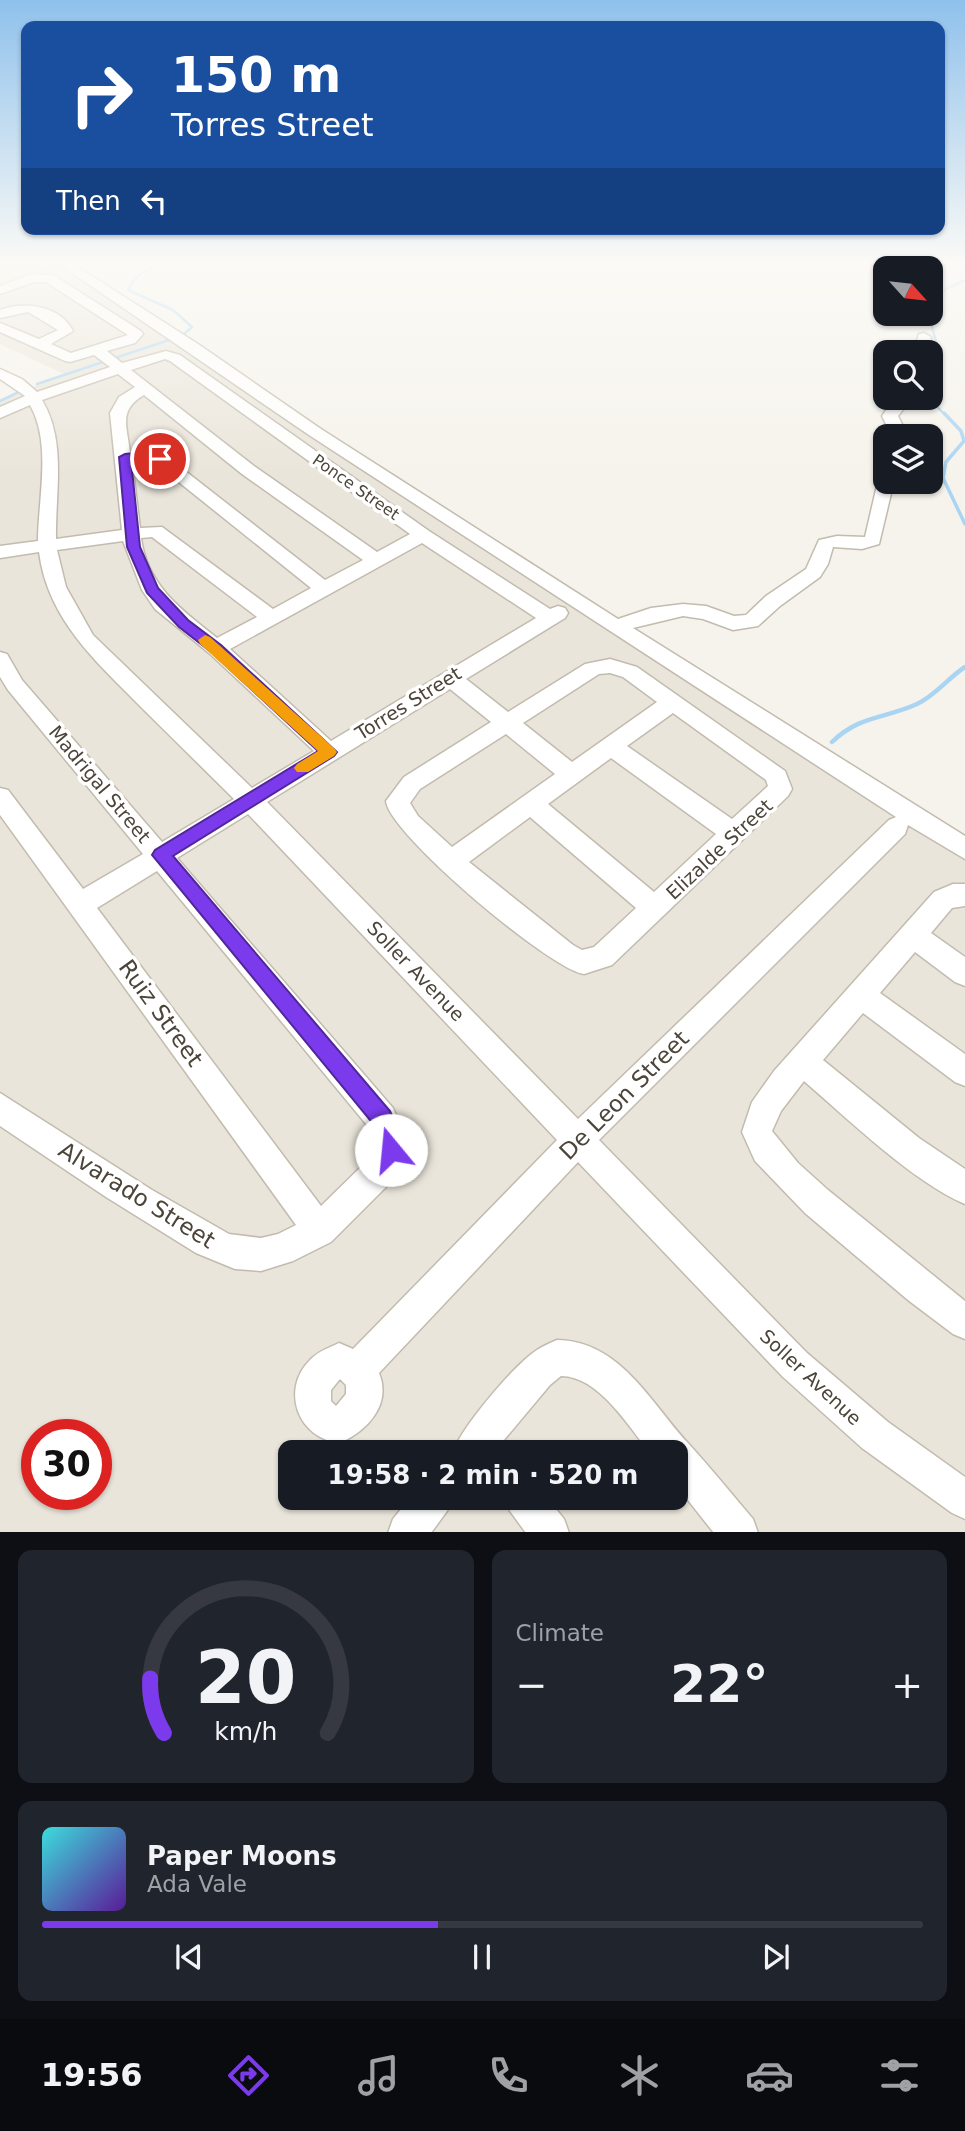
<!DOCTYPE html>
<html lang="en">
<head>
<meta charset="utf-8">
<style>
	:root { --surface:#171b24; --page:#20242c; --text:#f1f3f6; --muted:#9ea1a6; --line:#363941; --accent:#7c3aed }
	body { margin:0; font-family:"DejaVu Sans",sans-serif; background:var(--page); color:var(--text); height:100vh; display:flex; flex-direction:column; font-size:26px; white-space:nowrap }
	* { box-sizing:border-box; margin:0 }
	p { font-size:23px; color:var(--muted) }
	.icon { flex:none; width:38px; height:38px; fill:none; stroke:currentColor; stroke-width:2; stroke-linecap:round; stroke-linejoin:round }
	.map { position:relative; height:1532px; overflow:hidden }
	.details { display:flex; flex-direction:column; gap:18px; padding:18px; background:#0d0f14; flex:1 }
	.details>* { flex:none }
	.guide { position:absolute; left:21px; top:21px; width:924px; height:214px; border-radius:14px; box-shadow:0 2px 5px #0004; background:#1a4fa0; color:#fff; overflow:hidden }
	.needle { width:46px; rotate:117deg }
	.buttons { position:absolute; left:873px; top:256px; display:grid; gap:14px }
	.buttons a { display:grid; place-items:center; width:70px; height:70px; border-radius:14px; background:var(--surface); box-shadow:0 2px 5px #0004; font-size:35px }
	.speed { position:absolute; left:21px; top:1419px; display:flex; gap:14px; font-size:35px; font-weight:700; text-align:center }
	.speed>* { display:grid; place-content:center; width:91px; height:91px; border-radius:50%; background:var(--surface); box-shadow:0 2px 5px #0004; line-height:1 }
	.speed .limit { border:10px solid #d22; background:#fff; color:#111 }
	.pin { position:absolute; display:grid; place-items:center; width:60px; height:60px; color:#fff; margin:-30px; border:4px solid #fff; border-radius:50%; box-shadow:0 2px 7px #0007 }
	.me { position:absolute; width:77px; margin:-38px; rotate:343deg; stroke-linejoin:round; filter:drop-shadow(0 0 5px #0008) }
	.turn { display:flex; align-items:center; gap:24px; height:147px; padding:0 35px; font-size:32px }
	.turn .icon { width:91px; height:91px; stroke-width:2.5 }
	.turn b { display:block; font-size:49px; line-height:60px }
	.then { display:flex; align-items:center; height:66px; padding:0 35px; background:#0003; gap:14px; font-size:26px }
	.big { font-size:52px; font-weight:700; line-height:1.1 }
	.details .tile { flex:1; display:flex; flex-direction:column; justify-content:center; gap:10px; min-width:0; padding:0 24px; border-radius:14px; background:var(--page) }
	.details .dial { align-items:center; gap:0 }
	.dial svg { height:182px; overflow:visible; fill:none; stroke:var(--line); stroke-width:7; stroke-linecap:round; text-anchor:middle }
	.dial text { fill:var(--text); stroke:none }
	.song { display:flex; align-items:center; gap:21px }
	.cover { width:84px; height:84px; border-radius:10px; background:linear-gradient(135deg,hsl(180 70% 55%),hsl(270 70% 35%)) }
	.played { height:7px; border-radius:4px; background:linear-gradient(90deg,var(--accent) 45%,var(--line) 45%) }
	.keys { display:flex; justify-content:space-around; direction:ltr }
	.heat { display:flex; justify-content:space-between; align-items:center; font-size:38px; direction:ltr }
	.details .tiles { flex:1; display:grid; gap:18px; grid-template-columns:1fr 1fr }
	.tile:last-child { grid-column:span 2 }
	.trip { position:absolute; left:278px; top:1440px; width:410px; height:70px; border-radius:14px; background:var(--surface); box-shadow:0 2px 5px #0004; font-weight:700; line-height:70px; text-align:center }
	.tab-bar { display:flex; height:112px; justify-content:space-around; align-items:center; background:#090b0e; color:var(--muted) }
	.tab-bar .icon { width:49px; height:49px }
	.tab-bar .selected { color:var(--accent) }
	.tab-bar b { font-size:32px; color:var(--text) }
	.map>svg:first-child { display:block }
	.residential { fill:#eae5da; fill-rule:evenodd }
	.education { fill:#efe8d6 }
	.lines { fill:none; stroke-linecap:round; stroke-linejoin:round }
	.stream-far2 { stroke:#a9d4f2; stroke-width:2.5 }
	.stream-far1 { stroke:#a9d4f2; stroke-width:3.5 }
	.stream { stroke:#a9d4f2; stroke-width:4.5 }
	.minor-casing { stroke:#c2bbae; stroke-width:3 }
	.minor { fill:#fff; fill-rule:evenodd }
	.route { fill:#7c3aed; stroke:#51269a; stroke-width:2 }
	.slow { fill:#f59e0b }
	.labels { text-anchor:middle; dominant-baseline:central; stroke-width:7; stroke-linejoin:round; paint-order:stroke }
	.far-street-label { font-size:16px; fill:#4b4439; stroke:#fff }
	.street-label { font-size:19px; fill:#4b4439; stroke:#fff }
	.near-street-label { font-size:23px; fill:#4b4439; stroke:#fff }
</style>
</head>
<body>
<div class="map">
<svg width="965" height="1533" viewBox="0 0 965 1533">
	<rect width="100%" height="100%" fill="#f6f3ec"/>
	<path class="residential" d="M54 262 965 853V1532H0V401L64 374 0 344V283ZM37 1435H96V1494H37ZM290 1452H676V1498H290Z"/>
	<polygon class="education" points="0,262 52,262 0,283"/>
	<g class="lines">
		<g class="stream-far2">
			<path d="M183 262C162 265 137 268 128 290L173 310 192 327 184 334"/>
			<polyline points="931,302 946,289 965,280"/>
			<polyline points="928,313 937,345 931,363"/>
			<polyline points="37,384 169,340"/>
			<polyline points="928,397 945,415"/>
			<polyline points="0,401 19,392"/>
		</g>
		<polyline class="stream-far1" points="944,413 961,431 964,441 946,462 943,478 965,524"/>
		<path class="stream" d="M832 742C860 715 884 719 917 704 935 696 948 678 965 667"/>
		<g class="minor-casing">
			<g id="minor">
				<path d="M56 262H70L198 344 321 429 618 619 651 608 683 604 706 606 734 616 746 615 766 596 806 569 819 540 837 536 865 537 878 481 886 476V481H894L879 544 862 549 833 547 828 564 820 577 780 606 758 626 733 630 703 619 683 616 633 628 965 836V859L908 825 905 834 599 1140 807 1353 888 1422 965 1477V1519L952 1513 862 1448 783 1377 578 1162 379 1373C392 1405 367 1431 340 1443 298 1439 280 1390 310 1360 318 1351 329 1348 339 1343L353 1349 557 1140 248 814 177 858 393 1108 403 1131 406 1150 398 1170 387 1186 331 1242 293 1261 261 1271 235 1269 196 1253 106 1197 0 1126V1093L152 1190 229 1234 261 1238 278 1234 296 1225 0 815V788L8 790 83 889 143 854 8 690 0 677V652L7 654 22 680 162 842 234 799C204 769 173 739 143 709 97 662 48 621 39 552L0 558V546L38 541C38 499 52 443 30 405L0 418V407L25 396 0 379V369L22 379 37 392 110 367 94 355 70 362 65 361 0 332V323L39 339 58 330 28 312 0 318V310C24 301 60 305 73 331L51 344 71 353 128 335 46 282H34L0 294V286L32 274 53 275 141 331 143 334 135 343 107 351 122 363 166 351 180 355 429 531 550 609 558 606 565 608 568 613 565 618 466 679 508 712 585 664 610 659 637 667 785 771 792 789 788 796 612 965 584 974C551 970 388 833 386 801L404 777 491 722 450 689 267 802 578 1119 889 820 896 817 309 435ZM165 359 170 361 410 534 377 552 254 466 131 370ZM118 374 135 387 119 397 110 413 122 530 56 539C55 493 67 441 42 400ZM144 395 242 474 363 560 325 580 166 456 144 451 130 452C127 426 118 410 144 395ZM144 461 155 463 311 588 273 609 162 527 140 528 132 462ZM152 537 257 617 217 638C183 611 147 586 141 538ZM123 541 142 590 155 609 209 653 314 751 252 788 93 635 66 587 57 550ZM422 543 536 618 331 741 230 649ZM610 673 623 677 657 702 572 762 523 723 599 674ZM673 713 766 780 768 786 732 819 627 746ZM506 734 555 774 452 847 418 816 410 803 420 789ZM611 758 716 834 654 892 548 804ZM530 817 636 908 594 947 582 950 573 945 469 862ZM157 871 371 1130 375 1141 372 1156 321 1206 97 908ZM340 1379 346 1385V1394L336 1406 331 1401V1390Z"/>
				<polygon points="924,333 931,337 930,344 923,352 907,352 916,343 919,334"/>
				<polygon points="891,397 907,397 906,406 898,416 903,426 900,436 886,436 886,438 884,436 887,426 882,416 890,405"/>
				<path d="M953 884H965V906L952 908 931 933 965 957V986L955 982 915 952 880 993 965 1054V1086L955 1082 863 1013 823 1060 919 1138 965 1169V1204C913 1182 848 1119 804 1081L781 1111 772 1131 798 1163 828 1190 965 1301V1339L953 1334 908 1300 805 1213 755 1161 742 1132 752 1102 774 1071 934 892Z"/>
				<path d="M557 1340C620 1341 650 1402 687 1442 709 1466 731 1493 753 1519L758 1533H714L676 1485V1452H649C628 1425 598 1376 561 1376L550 1385 494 1452H453C461 1428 514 1365 537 1350 543 1346 550 1343 557 1340Z"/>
				<polygon points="410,1498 453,1498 447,1511 431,1533 388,1533 393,1519"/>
				<polygon points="504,1498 547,1498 564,1519 569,1533 526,1533 510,1511"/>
			</g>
		</g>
		<use href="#minor" class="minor"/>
	</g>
	<linearGradient id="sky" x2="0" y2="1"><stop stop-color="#8fc1ec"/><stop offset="0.55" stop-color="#fbfaf6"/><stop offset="1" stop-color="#fbfaf6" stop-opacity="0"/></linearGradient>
	<rect width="965" height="477" fill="url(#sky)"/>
	<path class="route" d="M144 452 165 459 160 462 144 459 131 460 140 547 158 588 188 620 221 645 337 752 334 756 173 856 390 1111 403 1140 399 1158 391 1161 384 1158C379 1147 380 1137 375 1126L152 855 155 850 318 751 211 652 179 627 147 593 127 547 119 457 125 454Z"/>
	<polygon class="slow" points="205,635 210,637 334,748 337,752 334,756 308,772 297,772 294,768 297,764 318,751 200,644 198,640"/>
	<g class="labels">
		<g class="far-street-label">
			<text transform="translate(356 487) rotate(35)">Ponce Street</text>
		</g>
		<g class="street-label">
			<text transform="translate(408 703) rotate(-32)">Torres Street</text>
			<text transform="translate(100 784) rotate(50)">Madrigal Street</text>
			<text transform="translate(719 849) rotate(-43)">Elizalde Street</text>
			<text transform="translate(416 971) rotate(46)">Soller Avenue</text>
			<text transform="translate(811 1377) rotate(43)">Soller Avenue</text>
		</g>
		<g class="near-street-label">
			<text transform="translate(161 1013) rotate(54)">Ruiz Street</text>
			<text transform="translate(624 1095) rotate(-45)">De Leon Street</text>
			<text transform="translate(137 1195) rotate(32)">Alvarado Street</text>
		</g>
	</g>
</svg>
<div class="buttons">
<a><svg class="needle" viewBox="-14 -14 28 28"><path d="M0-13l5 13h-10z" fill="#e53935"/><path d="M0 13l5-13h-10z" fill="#9ea1a6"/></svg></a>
<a><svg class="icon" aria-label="search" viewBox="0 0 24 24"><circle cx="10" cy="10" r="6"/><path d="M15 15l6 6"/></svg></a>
<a><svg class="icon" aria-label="layers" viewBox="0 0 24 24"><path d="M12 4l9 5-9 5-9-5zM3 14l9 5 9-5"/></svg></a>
</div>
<div class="speed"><div class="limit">30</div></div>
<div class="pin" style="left:160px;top:459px;background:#d93025"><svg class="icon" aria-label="arrive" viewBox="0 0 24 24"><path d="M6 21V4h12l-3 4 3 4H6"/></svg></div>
<svg class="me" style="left:391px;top:1150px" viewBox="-20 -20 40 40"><circle r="19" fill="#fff"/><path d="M0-13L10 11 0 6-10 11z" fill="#7c3aed"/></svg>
<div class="trip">19:58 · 2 min · 520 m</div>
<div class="guide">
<div class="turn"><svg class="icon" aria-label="right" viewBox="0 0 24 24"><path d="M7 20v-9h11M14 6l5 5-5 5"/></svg><div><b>150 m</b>Torres Street</div></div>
<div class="then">Then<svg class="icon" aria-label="left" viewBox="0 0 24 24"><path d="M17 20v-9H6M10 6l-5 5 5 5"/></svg></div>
</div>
</div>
<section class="details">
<div class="tiles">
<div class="tile dial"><svg viewBox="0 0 100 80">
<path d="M14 69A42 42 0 1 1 86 69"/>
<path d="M14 69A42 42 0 0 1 8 45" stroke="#7c3aed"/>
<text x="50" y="56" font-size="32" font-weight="700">20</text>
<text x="50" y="72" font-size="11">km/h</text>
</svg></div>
<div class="tile"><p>Climate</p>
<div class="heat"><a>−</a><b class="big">22°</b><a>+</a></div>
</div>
<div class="tile">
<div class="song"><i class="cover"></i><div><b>Paper Moons</b><p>Ada Vale</p></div></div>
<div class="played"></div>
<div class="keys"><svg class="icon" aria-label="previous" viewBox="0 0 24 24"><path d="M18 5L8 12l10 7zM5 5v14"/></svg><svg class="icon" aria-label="pause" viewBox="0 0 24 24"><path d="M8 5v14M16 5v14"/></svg><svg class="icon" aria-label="next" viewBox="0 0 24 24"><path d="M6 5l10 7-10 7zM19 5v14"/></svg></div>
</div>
</div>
</section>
<nav class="tab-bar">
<b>19:56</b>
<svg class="icon selected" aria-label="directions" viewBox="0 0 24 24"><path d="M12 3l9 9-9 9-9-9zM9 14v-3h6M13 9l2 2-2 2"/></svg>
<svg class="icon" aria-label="music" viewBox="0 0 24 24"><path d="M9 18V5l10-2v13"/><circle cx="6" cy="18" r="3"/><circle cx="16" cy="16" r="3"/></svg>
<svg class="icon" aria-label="phone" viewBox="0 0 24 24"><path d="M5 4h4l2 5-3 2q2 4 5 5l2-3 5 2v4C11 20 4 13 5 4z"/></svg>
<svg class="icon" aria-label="climate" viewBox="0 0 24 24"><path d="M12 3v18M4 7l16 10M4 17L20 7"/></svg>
<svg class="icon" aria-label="car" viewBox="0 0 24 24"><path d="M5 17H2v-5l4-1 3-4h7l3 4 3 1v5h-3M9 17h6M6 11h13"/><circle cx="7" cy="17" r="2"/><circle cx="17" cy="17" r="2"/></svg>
<svg class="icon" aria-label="filters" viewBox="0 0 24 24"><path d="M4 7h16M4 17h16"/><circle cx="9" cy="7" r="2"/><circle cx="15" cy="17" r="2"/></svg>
</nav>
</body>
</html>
